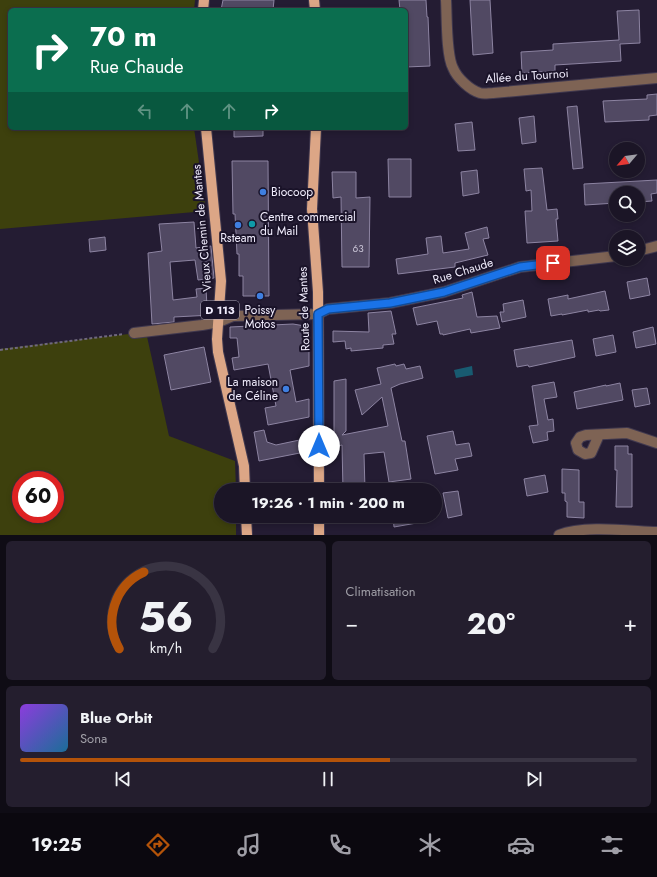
<!DOCTYPE html>
<html lang="fr">
<head>
<meta charset="utf-8">
<style>
	:root { --surface:#1b1526; --page:#241e2e; --text:#f1f3f6; --muted:#a09fa7; --line:#393443; --accent:#b45309 }
	body { margin:0; font-family:Jost,sans-serif; background:var(--page); color:var(--text); height:100vh; display:flex; flex-direction:column; font-size:15px; white-space:nowrap }
	* { box-sizing:border-box; margin:0 }
	p { font-size:13px; color:var(--muted) }
	.icon { flex:none; width:22px; height:22px; fill:none; stroke:currentColor; stroke-width:2; stroke-linecap:round; stroke-linejoin:round }
	.map { position:relative; height:535px; overflow:hidden }
	.panel { display:flex; flex-direction:column; gap:6px; padding:6px; background:#0f0c15; flex:1 }
	.panel>* { flex:none }
	.hud { position:absolute; left:8px; top:8px; width:400px; height:122px; border-radius:6px; box-shadow:0 2px 6px #0003,0 0 0 1px var(--line); background:#0b6e4f; color:#fff; overflow:hidden }
	.needle { width:26px; rotate:241deg }
	.buttons { position:absolute; left:609px; top:142px; display:grid; gap:8px }
	.buttons a { display:grid; place-items:center; width:36px; height:36px; border-radius:50%; background:var(--surface); box-shadow:0 2px 6px #0003,0 0 0 1px var(--line); font-size:20px }
	.speed { position:absolute; left:12px; top:471px; display:flex; gap:8px; font-size:20px; font-weight:700; text-align:center }
	.speed>* { display:grid; place-content:center; width:52px; height:52px; border-radius:50%; background:var(--surface); box-shadow:0 2px 6px #0003,0 0 0 1px var(--line); line-height:1 }
	.speed .limit { border:6px solid #d22; background:#fff; color:#111 }
	.pin { position:absolute; display:grid; place-items:center; width:34px; height:34px; color:#fff; margin:-17px; border-radius:8px; box-shadow:0 2px 6px #0006 }
	.me { position:absolute; width:44px; margin:-22px; rotate:0deg; stroke-linejoin:round; filter:drop-shadow(0 0 3px #0008) }
	.turn { display:flex; align-items:center; gap:14px; height:84px; padding:0 16px; font-size:18px }
	.turn .icon { width:52px; height:52px; stroke-width:2.5 }
	.turn b { display:block; font-size:28px; line-height:34px }
	.lanes { display:flex; align-items:center; height:38px; padding:0 16px; background:#0003; justify-content:center; gap:20px; direction:ltr }
	.lanes .off { opacity:.35 }
	.big { font-size:30px; font-weight:700; line-height:1.1 }
	.panel .tile { flex:1; display:flex; flex-direction:column; justify-content:center; gap:6px; min-width:0; padding:0 14px; border-radius:6px; background:var(--page) }
	.panel .dial { align-items:center; gap:0 }
	.dial svg { height:104px; overflow:visible; fill:none; stroke:var(--line); stroke-width:7; stroke-linecap:round; text-anchor:middle }
	.dial text { fill:var(--text); stroke:none }
	.song { display:flex; align-items:center; gap:12px }
	.cover { width:48px; height:48px; border-radius:6px; background:linear-gradient(135deg,hsl(270 70% 55%),hsl(200 70% 35%)) }
	.played { height:4px; border-radius:2px; background:linear-gradient(90deg,var(--accent) 60%,var(--line) 60%) }
	.keys { display:flex; justify-content:space-around; direction:ltr }
	.heat { display:flex; justify-content:space-between; align-items:center; font-size:22px; direction:ltr }
	.panel .tiles { flex:1; display:grid; gap:6px; grid-template-columns:1fr 1fr }
	.tile:last-child { grid-column:span 2 }
	.trip { position:absolute; left:214px; top:483px; width:228px; height:40px; border-radius:20px; background:var(--surface); box-shadow:0 2px 6px #0003,0 0 0 1px var(--line); font-weight:700; line-height:40px; text-align:center }
	.dock { display:flex; height:64px; justify-content:space-around; align-items:center; background:#0b080f; color:var(--muted) }
	.dock .icon { width:28px; height:28px }
	.dock .on { color:var(--accent) }
	.dock b { font-size:18px; color:var(--text) }
	.map>svg:first-child { display:block }
	.green { fill:#3d400d; fill-rule:evenodd }
	.water { fill:#185b71 }
	.building { fill:#514963; stroke:#8d84a2 }
	.lines { fill:none; stroke-linecap:round; stroke-linejoin:round }
	.minor-casing { stroke:#41394f; stroke-width:12 }
	.major-casing { stroke:#41394f; stroke-width:12 }
	.path { stroke:#6f687d; stroke-width:2; stroke-dasharray:3 2; stroke-linecap:butt }
	.minor { stroke:#7e6354; stroke-width:10 }
	.major { stroke:#dca686; stroke-width:10 }
	.route-casing { stroke:#114b97; stroke-width:10 }
	.route { stroke:#1a73e8; stroke-width:7 }
	.shop-dot { fill:#3f7fe0; stroke:#1a1329; stroke-width:1.5 }
	.culture-dot { fill:#0f9aa8; stroke:#1a1329; stroke-width:1.5 }
	.labels { text-anchor:middle; dominant-baseline:central; stroke-width:4; stroke-linejoin:round; paint-order:stroke }
	.number-label { font-size:10px; fill:#c9c4d6 }
	.shield { fill:#1a1329; stroke:#b0acbd; stroke-width:1 }
	.shield-label { font-size:11px; font-weight:bold; fill:#f1edfd }
	.street-label { font-size:12px; fill:#f1edfd; stroke:#1a1329 }
	.poi-label { font-size:12px; fill:#f1edfd; stroke:#1a1329; text-anchor:start }
</style>
</head>
<body>
<div class="map">
<svg width="657" height="535" viewBox="0 0 657 535">
	<rect width="100%" height="100%" fill="#241c33"/>
	<g class="green">
		<polygon points="0,0 195,0 194,10 10,10 10,128 194,128 206,211 0,229"/>
		<path d="M146 332 169 436 235 461 236 490H221V516H236V535H0V349ZM21 480H55V514H21Z"/>
	</g>
	<polygon class="water" points="472,366 473,375 456,378 454,370"/>
	<g class="building">
		<polygon points="223,0 274,0 273,10 221,10"/>
		<polygon points="399,0 426,0 427,17 428,17 430,66 406,67 406,10 400,10"/>
		<polygon points="470,0 490,0 493,53 473,55"/>
		<polygon points="639,10 640,43 620,44 621,61 555,65 555,71 522,73 521,52 553,50 553,44 619,40 617,11"/>
		<polygon points="657,94 657,115 649,116 649,120 605,122 603,101 647,99 647,95"/>
		<polygon points="577,106 583,168 573,169 567,107"/>
		<polygon points="534,116 536,142 522,144 519,118"/>
		<polygon points="472,122 475,150 458,151 455,124"/>
		<polygon points="234,128 263,128 263,136 234,137"/>
		<polygon points="388,159 411,159 411,197 389,197"/>
		<polygon points="232,161 268,161 269,296 243,296 243,276 239,276 239,254 237,254 235,214 233,214"/>
		<polygon points="542,168 547,210 557,209 558,219 556,219 558,241 527,243 525,211 532,211 531,190 526,191 524,169"/>
		<polygon points="477,170 479,193 463,196 461,172"/>
		<polygon points="332,172 356,172 356,198 370,197 369,267 342,267 341,197 333,198"/>
		<polygon points="657,180 657,193 651,194 652,201 638,202 638,193 616,193 616,203 585,205 584,184"/>
		<polygon points="194,222 196,248 211,246 214,278 198,280 195,260 170,262 173,300 197,297 196,289 206,288 207,307 212,310 212,315 174,317 174,322 152,324 148,253 162,251 159,224"/>
		<polygon points="487,227 489,238 483,239 488,255 455,263 455,267 398,274 396,259 428,254 426,238 441,236 443,253 469,249 465,233"/>
		<polygon points="105,237 106,250 90,252 89,239"/>
		<polygon points="647,278 650,295 630,299 627,282"/>
		<polygon points="605,291 609,310 600,311 599,310 588,312 588,310 562,315 562,314 551,316 548,299 568,295 568,299"/>
		<polygon points="472,292 477,317 497,316 500,328 471,333 470,329 443,335 443,334 440,334 437,321 417,325 413,308 463,298 462,295"/>
		<polygon points="523,300 526,317 502,322 500,312 504,312 503,304"/>
		<polygon points="391,311 396,334 392,334 394,344 383,345 383,348 351,351 351,348 346,349 345,341 333,342 333,331 369,332 368,313"/>
		<polygon points="293,324 305,326 309,330 309,366 290,370 296,402 309,399 309,417 268,425 265,408 276,406 268,364 234,370 232,358 239,357 237,338 230,338 230,327"/>
		<polygon points="653,327 656,344 636,348 633,332"/>
		<polygon points="613,335 616,352 596,356 593,339"/>
		<polygon points="572,340 575,357 529,367 528,365 517,367 514,350"/>
		<polygon points="204,347 211,382 171,390 164,355"/>
		<polygon points="395,364 396,366 404,364 406,369 420,366 423,378 400,384 391,388 402,441 405,441 411,479 389,482 384,452 364,454 365,490 343,490 342,445 334,447 334,381 346,379 346,431 342,435 388,426 382,397 362,415 355,390 381,384 377,368"/>
		<polygon points="554,382 557,397 544,399 548,420 553,419 554,431 547,432 548,440 533,443 529,426 538,425 532,386"/>
		<polygon points="620,383 623,400 577,409 574,392 606,385 606,386"/>
		<polygon points="647,388 650,404 635,407 632,390"/>
		<polygon points="264,430 267,442 276,445 309,438 310,451 259,461 254,432"/>
		<polygon points="453,431 456,445 469,443 472,456 455,459 458,470 435,474 427,436"/>
		<polygon points="615,446 628,446 628,454 632,454 632,507 616,507 617,470 615,470"/>
		<polygon points="562,469 579,470 579,502 584,502 584,518 567,517 567,502 565,501 565,493 562,493"/>
		<polygon points="545,475 548,492 527,496 524,479"/>
		<polygon points="458,491 462,515 448,518 443,493"/>
		<polygon points="393,516 427,516 428,521 394,527"/>
	</g>
	<g class="lines">
		<g class="minor-casing">
			<g id="minor">
				<path d="M446 0C447 16 446 55 453 68 457 78 470 90 480 93 484 94 489 93 493 93L657 78"/>
				<polyline points="638,251 657,246"/>
				<polyline points="134,333 202,325 219,322 233,316 318,314 328,309 390,303 444,292 520,267 616,256"/>
				<polyline points="599,435 591,453 585,454 578,450 576,443 580,437 586,435 627,433 657,443"/>
				<path d="M559 535C585 525 629 531 657 532"/>
			</g>
		</g>
		<g class="major-casing">
			<g id="major">
				<polyline points="314,0 315,10"/>
				<polyline points="203,10 204,0"/>
				<polyline points="206,128 221,281 217,339 218,352 244,466 245,490"/>
				<polyline points="316,128 312,209 318,292 319,490"/>
				<polyline points="246,516 247,535"/>
				<polyline points="319,516 319,535"/>
			</g>
		</g>
		<polyline class="path" points="0,350 124,334"/>
		<use href="#minor" class="minor"/>
		<use href="#major" class="major"/>
	</g>
	<g class="lines">
		<g class="route-casing">
			<polyline id="route" points="319,446 318,314 328,309 390,303 444,292 520,267 553,263"/>
		</g>
		<use href="#route" class="route"/>
	</g>
	<g class="shop-dot">
		<circle cx="263" cy="192" r="4"/>
		<circle cx="238" cy="225" r="4"/>
		<circle cx="260" cy="296" r="4"/>
		<circle cx="286" cy="389" r="4"/>
	</g>
	<circle class="culture-dot" cx="252" cy="224" r="4"/>
	<g class="labels">
		<g class="number-label">
			<text x="358" y="248">63</text>
		</g>
		<rect class="shield" x="201" y="301" width="38" height="18" rx="3"/>
		<g class="shield-label">
			<text x="220" y="310">D 113</text>
		</g>
		<g class="street-label">
			<text transform="translate(527 76) rotate(-4)">Allée du Tournoi</text>
			<text transform="translate(202 228) rotate(-95)">Vieux Chemin de Mantes</text>
			<text transform="translate(463 271) rotate(-17)">Rue Chaude</text>
			<text transform="translate(304 309) rotate(-92)">Route de Mantes</text>
		</g>
		<g class="poi-label">
			<text x="271" y="192">Biocoop</text>
			<text x="260" y="217">Centre commercial<tspan x="260" dy="14">du Mail</tspan></text>
			<text x="238" y="238" text-anchor="middle">Rsteam</text>
			<text x="260" y="310" text-anchor="middle">Poissy<tspan x="260" dy="14">Motos</tspan></text>
			<text x="278" y="382" text-anchor="end">La maison<tspan x="278" dy="14">de Céline</tspan></text>
		</g>
	</g>
</svg>
<div class="buttons">
<a><svg class="needle" viewBox="-14 -14 28 28"><path d="M0-13l5 13h-10z" fill="#e53935"/><path d="M0 13l5-13h-10z" fill="#a09fa7"/></svg></a>
<a><svg class="icon" aria-label="search" viewBox="0 0 24 24"><circle cx="10" cy="10" r="6"/><path d="M15 15l6 6"/></svg></a>
<a><svg class="icon" aria-label="layers" viewBox="0 0 24 24"><path d="M12 4l9 5-9 5-9-5zM3 14l9 5 9-5"/></svg></a>
</div>
<div class="speed"><div class="limit">60</div></div>
<div class="pin" style="left:553px;top:263px;background:#d93025"><svg class="icon" aria-label="arrive" viewBox="0 0 24 24"><path d="M6 21V4h12l-3 4 3 4H6"/></svg></div>
<svg class="me" style="left:319px;top:446px" viewBox="-20 -20 40 40"><circle r="19" fill="#fff"/><path d="M0-13L10 11 0 6-10 11z" fill="#1a73e8"/></svg>
<div class="trip">19:26 · 1 min · 200 m</div>
<div class="hud">
<div class="turn"><svg class="icon" aria-label="right" viewBox="0 0 24 24"><path d="M7 20v-9h11M14 6l5 5-5 5"/></svg><div><b>70 m</b>Rue Chaude</div></div>
<div class="lanes"><svg class="icon off" aria-label="left" viewBox="0 0 24 24"><path d="M17 20v-9H6M10 6l-5 5 5 5"/></svg><svg class="icon off" aria-label="ahead" viewBox="0 0 24 24"><path d="M12 20V5M6 11l6-6 6 6"/></svg><svg class="icon off" aria-label="ahead" viewBox="0 0 24 24"><path d="M12 20V5M6 11l6-6 6 6"/></svg><svg class="icon" aria-label="right" viewBox="0 0 24 24"><path d="M7 20v-9h11M14 6l5 5-5 5"/></svg></div>
</div>
</div>
<section class="panel">
<div class="tiles">
<div class="tile dial"><svg viewBox="0 0 100 80">
<path d="M14 69A42 42 0 1 1 86 69"/>
<path d="M14 69A42 42 0 0 1 33 10" stroke="#b45309"/>
<text x="50" y="56" font-size="32" font-weight="700">56</text>
<text x="50" y="72" font-size="11">km/h</text>
</svg></div>
<div class="tile"><p>Climatisation</p>
<div class="heat"><a>−</a><b class="big">20°</b><a>+</a></div>
</div>
<div class="tile">
<div class="song"><i class="cover"></i><div><b>Blue Orbit</b><p>Sona</p></div></div>
<div class="played"></div>
<div class="keys"><svg class="icon" aria-label="previous" viewBox="0 0 24 24"><path d="M18 5L8 12l10 7zM5 5v14"/></svg><svg class="icon" aria-label="pause" viewBox="0 0 24 24"><path d="M8 5v14M16 5v14"/></svg><svg class="icon" aria-label="next" viewBox="0 0 24 24"><path d="M6 5l10 7-10 7zM19 5v14"/></svg></div>
</div>
</div>
</section>
<nav class="dock">
<b>19:25</b>
<svg class="icon on" aria-label="directions" viewBox="0 0 24 24"><path d="M12 3l9 9-9 9-9-9zM9 14v-3h6M13 9l2 2-2 2"/></svg>
<svg class="icon" aria-label="music" viewBox="0 0 24 24"><path d="M9 18V5l10-2v13"/><circle cx="6" cy="18" r="3"/><circle cx="16" cy="16" r="3"/></svg>
<svg class="icon" aria-label="phone" viewBox="0 0 24 24"><path d="M5 4h4l2 5-3 2q2 4 5 5l2-3 5 2v4C11 20 4 13 5 4z"/></svg>
<svg class="icon" aria-label="climate" viewBox="0 0 24 24"><path d="M12 3v18M4 7l16 10M4 17L20 7"/></svg>
<svg class="icon" aria-label="car" viewBox="0 0 24 24"><path d="M5 17H2v-5l4-1 3-4h7l3 4 3 1v5h-3M9 17h6M6 11h13"/><circle cx="7" cy="17" r="2"/><circle cx="17" cy="17" r="2"/></svg>
<svg class="icon" aria-label="filters" viewBox="0 0 24 24"><path d="M4 7h16M4 17h16"/><circle cx="9" cy="7" r="2"/><circle cx="15" cy="17" r="2"/></svg>
</nav>
</body>
</html>
